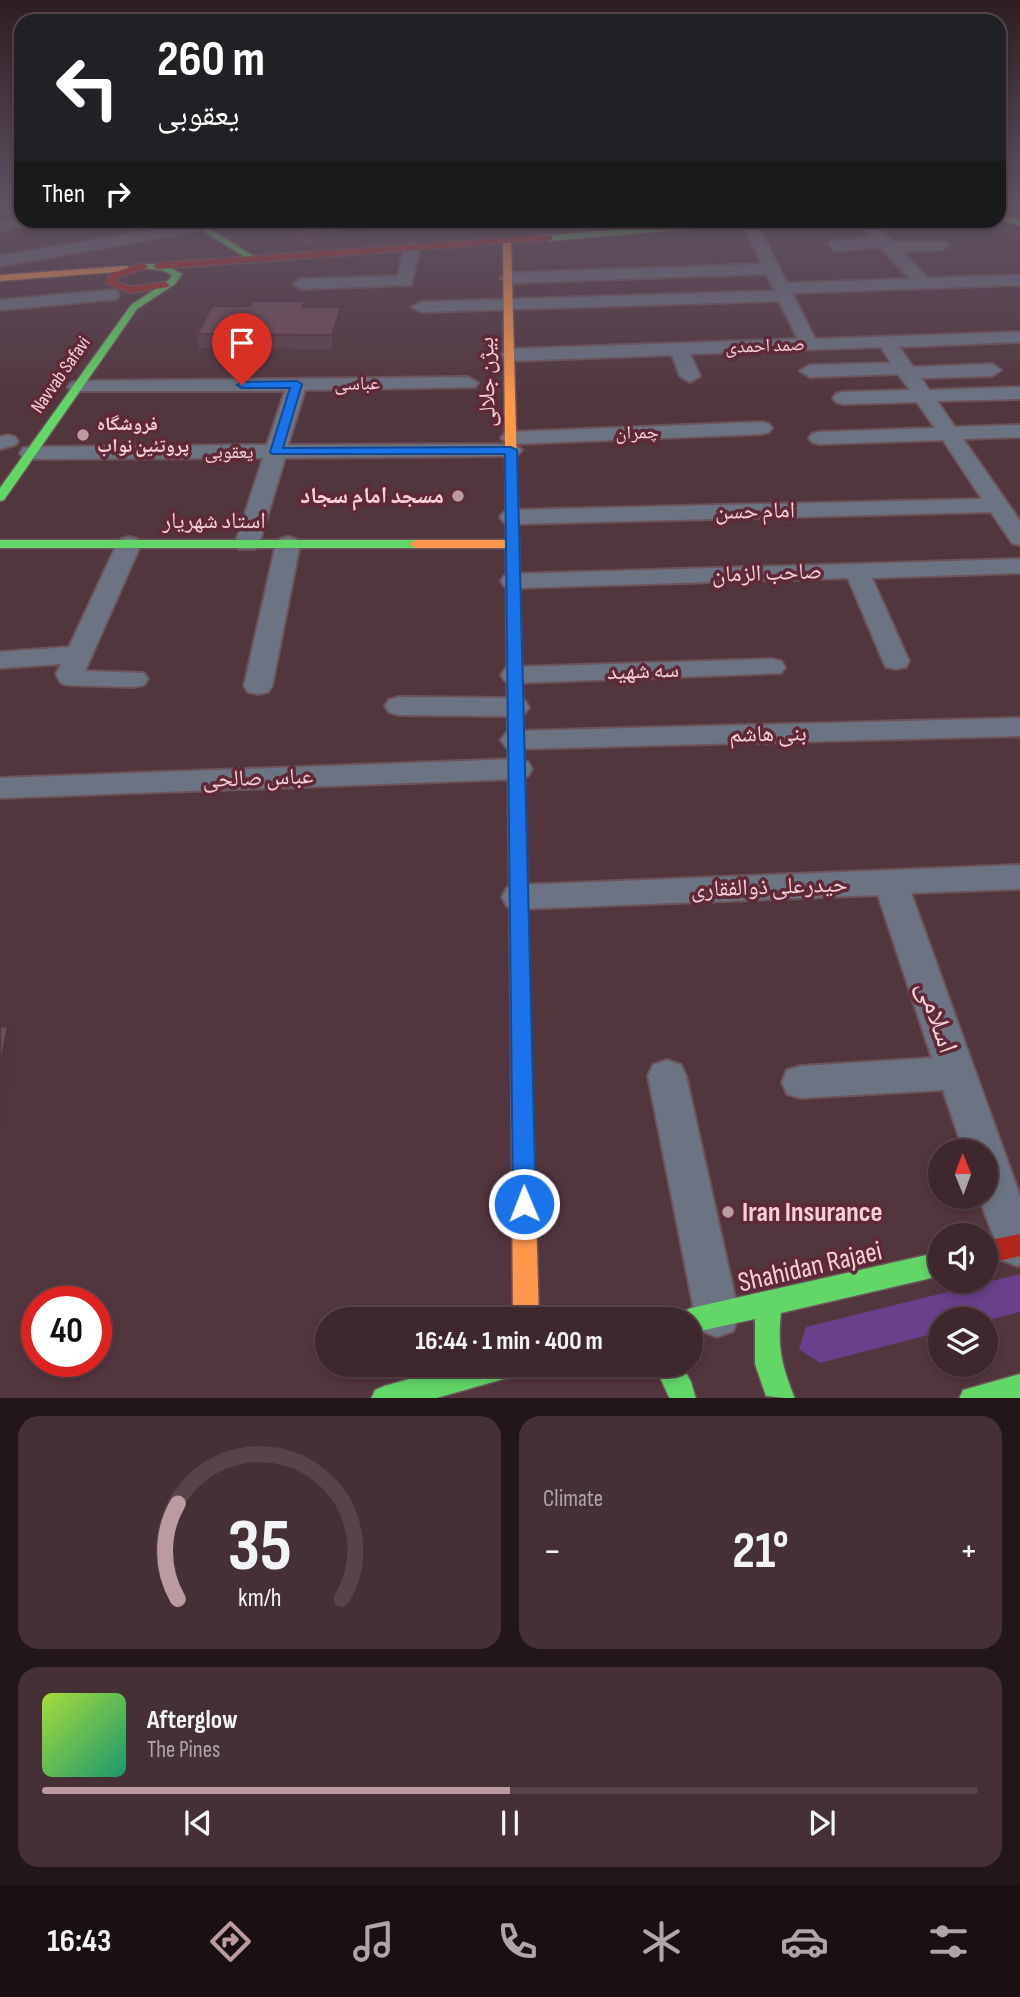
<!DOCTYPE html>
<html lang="en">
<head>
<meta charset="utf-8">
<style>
	:root { --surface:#3e282e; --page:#453036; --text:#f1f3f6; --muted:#ada6aa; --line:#57444a; --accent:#bb9aa1 }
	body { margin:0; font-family:"Sofia Sans Condensed","Noto Naskh Arabic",sans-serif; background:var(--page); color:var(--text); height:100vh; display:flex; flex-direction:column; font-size:26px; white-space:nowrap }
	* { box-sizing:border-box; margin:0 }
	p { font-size:23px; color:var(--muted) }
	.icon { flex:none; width:38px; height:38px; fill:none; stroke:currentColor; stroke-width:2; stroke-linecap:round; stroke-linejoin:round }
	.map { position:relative; height:1398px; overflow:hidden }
	.details { display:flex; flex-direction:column; gap:18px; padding:18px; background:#221619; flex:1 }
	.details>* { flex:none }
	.top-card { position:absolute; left:14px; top:14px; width:992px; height:214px; border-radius:21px; box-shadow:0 4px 10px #0003,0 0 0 2px var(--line); background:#202124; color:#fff; overflow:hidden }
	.needle { width:46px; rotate:359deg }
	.fabs { position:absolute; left:928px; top:1139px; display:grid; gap:14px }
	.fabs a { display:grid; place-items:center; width:70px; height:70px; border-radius:50%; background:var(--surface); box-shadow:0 4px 10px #0003,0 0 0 2px var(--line); font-size:35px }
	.speed { position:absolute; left:21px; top:1286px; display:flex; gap:14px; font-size:35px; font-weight:700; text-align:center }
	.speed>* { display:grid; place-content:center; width:91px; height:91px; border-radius:50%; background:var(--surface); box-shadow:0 4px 10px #0003,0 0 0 2px var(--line); line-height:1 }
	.speed .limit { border:10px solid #d22; background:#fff; color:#111 }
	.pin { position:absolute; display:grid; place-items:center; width:60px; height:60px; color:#fff; margin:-72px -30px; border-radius:50% 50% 50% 0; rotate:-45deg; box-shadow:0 0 7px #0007 }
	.pin .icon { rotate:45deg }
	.me { position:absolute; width:77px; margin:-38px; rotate:359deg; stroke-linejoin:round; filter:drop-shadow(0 0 5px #0008) }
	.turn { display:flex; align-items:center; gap:24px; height:147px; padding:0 28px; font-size:32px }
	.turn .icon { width:91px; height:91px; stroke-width:2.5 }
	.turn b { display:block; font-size:49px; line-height:60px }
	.then { display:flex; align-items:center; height:66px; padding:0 28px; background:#0003; gap:14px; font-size:26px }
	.big { font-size:52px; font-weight:700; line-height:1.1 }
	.details .tile { flex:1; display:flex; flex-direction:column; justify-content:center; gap:10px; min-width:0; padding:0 24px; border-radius:21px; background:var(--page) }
	.details .dial { align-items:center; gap:0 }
	.dial svg { height:182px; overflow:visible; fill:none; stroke:var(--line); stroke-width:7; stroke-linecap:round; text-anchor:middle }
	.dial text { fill:var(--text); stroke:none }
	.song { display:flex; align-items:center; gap:21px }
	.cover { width:84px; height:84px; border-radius:10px; background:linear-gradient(135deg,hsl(80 70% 55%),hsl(160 70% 35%)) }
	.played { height:7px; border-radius:4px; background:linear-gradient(90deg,var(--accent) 50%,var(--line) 50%) }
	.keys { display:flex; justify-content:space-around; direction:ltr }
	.heat { display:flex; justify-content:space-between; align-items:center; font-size:38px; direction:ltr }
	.details .tiles { flex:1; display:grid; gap:18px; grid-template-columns:1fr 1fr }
	.tile:last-child { grid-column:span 2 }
	.trip { position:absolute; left:315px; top:1307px; width:388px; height:70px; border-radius:35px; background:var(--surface); box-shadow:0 4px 10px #0003,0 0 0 2px var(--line); font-weight:700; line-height:70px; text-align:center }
	.dock { display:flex; height:112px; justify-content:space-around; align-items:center; background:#191012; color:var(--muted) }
	.dock .icon { width:49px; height:49px }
	.dock .on { color:var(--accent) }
	.dock b { font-size:32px; color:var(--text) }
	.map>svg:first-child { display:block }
	.green { fill:#69408b }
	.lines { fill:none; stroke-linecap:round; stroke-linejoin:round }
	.street-casing { stroke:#6d545a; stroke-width:4 }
	.fast-casing { stroke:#6d545a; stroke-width:3 }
	.slow-casing { stroke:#6d545a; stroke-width:3 }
	.jam-casing { stroke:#6d545a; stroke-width:3 }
	.street { fill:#6c7484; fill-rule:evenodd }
	.fast { fill:#63d668; fill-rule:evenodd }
	.slow { fill:#ff974d; fill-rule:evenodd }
	.jam { fill:#b3261e; fill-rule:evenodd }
	.wall { fill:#60414c }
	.shaded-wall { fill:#4e353e }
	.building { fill:#704c58; stroke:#4e353e; stroke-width:2 }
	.route { fill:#1a73e8; stroke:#114b97; stroke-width:2 }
	.poi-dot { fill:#bb9aa1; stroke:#5f2938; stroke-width:2.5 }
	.labels { text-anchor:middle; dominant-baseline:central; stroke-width:7; stroke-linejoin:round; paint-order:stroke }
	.far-street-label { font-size:19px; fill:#f4d0d7; stroke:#5f2938 }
	.far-poi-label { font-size:19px; font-weight:bold; fill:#f4d0d7; stroke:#5f2938; text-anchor:start }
	.street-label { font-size:23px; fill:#f4d0d7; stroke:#5f2938 }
	.poi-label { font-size:23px; font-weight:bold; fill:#f4d0d7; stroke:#5f2938; text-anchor:end }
	.near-street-label { font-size:28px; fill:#f4d0d7; stroke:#5f2938 }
	.near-poi-label { font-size:28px; font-weight:bold; fill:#f4d0d7; stroke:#5f2938; text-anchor:start }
</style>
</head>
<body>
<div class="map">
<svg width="1020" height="1399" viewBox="0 0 1020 1399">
	<rect width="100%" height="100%" fill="#52363e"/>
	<polygon class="green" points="1020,1274 1020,1312 985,1321 940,1320 940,1332 820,1363 799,1349 806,1327"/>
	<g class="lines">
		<g class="street-casing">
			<g id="street">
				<polygon points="21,218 21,220 40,220 38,223 0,231 0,221"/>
				<polygon points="746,220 755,221 757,224 787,283 910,279 880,247 834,251 829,244 832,241 872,238 856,220 872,220 893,242 947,242 949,245 941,250 901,251 928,278 1020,275 1020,285 792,293 815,339 1020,332 1020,342 899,347 913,367 992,364 1001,370 992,376 921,378 929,390 1020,387 1020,399 937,401 955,427 1020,425 1020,437 963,439 1020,521 1020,545 1012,543 991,512 512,524 504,522 500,517 504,512 512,510 982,499 943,440 819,444 812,442 809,438 812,434 819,432 935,428 917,402 843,404 836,402 833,398 836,394 843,392 910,390 898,374 810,377 800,371 810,365 891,363 881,347 690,354 700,376 690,382 680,376 672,355 509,361 500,355 509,349 798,339 779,301 421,312 412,307 421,302 775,291 766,274 508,283 500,278 508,273 762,264 743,224"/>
				<polygon points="199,222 204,224 207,227 204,230 0,266 0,256"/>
				<polygon points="412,243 420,248 411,285 301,289 293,284 301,279 398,276 404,248"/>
				<polygon points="111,290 117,291 119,295 117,299 0,310 0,300"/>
				<polygon points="468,377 478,383 475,387 305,390 288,445 509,444 501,438 504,434 511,432 762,422 769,424 772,428 769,432 762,434 513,444 522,450 518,454 511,456 285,458 259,544 255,549 239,549 235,544 263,458 31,459 23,458 20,453 23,448 31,447 267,445 285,391 71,391 68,387 71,383 78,381"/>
				<polygon points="8,435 15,437 18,441 15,445 0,449 0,437"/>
				<polygon points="129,537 137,539 141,544 85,671 144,673 148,679 144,685 134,687 66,685 61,683 56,674 61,664 0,668 0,652 69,647 117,544 121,539"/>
				<polygon points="288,537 296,539 300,544 272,686 268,692 258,694 248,692 244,686 276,544 280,539"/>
				<polygon points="1020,559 1020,573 872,578 909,661 906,667 896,669 886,667 883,661 848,578 513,588 504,586 501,581 504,576 513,574"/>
				<polygon points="771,659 781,661 785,667 781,673 515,683 505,681 501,675 505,669 515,667"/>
				<polygon points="399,697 515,698 525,701 529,707 525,713 515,716 399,715 389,712 385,706 389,700"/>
				<polygon points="1020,718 1020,736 516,749 506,747 501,740 506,733 516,731"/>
				<polygon points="517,759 528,762 532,769 528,776 517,779 0,798 0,778"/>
				<polygon points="1020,865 1020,889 911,893 1020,1196 1020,1265 1017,1266 1002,1260 979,1197 985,1197 985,1152 964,1152 943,1090 801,1098 787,1094 782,1082 787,1070 801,1066 932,1058 878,895 519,909 507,906 502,897 507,888 519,885"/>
				<polygon points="667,1060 681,1065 686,1076 739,1315 733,1331 717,1337 701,1331 695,1315 648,1076 653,1065"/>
			</g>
		</g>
		<g class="fast-casing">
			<g id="fast">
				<polygon points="999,210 1011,218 1020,220 1020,226 1005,222 999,217"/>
				<polygon points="185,220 196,220 258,259 251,261"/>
				<polygon points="753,220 798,220 549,241 545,238 549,235"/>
				<polygon points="140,264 163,264 182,274 175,284 137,309 4,500 0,501 0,488 131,305 169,280 172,275 161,270 140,268"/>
				<polygon points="0,540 416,540 423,544 416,548 0,548"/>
				<polygon points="515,693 523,698 531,1040 528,1046 521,1049 514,1046 511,1040 507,698"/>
				<path d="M940 1252V1276L781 1313C777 1348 782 1366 795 1399L766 1396 755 1364V1319L691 1333V1320H679L682 1312 691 1308Z"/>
				<polygon points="460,1365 520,1365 516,1374 507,1378 433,1399 371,1399 375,1390 384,1386"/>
				<polygon points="654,1365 682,1365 691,1382 696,1399 670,1399"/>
				<polygon points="1020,1374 1020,1399 959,1399 963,1390"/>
			</g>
		</g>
		<g class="slow-casing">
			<g id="slow">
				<polygon points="507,238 511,241 523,698 515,703 507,698 506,548 416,548 409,544 416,540 506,540 503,241"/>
				<polygon points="126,266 129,267 129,271 0,281 0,275"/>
				<polygon points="521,1031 528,1034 531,1040 539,1320 513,1320 511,1040 514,1034"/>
			</g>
		</g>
		<g class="jam-casing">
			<g id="jam">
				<polygon points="549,235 552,236 552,240 158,269 153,266 158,263"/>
				<polygon points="143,263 148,266 146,268 117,278 116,282 131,287 165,282 170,285 168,287 130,293 106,283 110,274"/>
				<polygon points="1020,1234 1020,1256 985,1264 985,1241"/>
			</g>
		</g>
		<use href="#street" class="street"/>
		<use href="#fast" class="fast"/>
		<use href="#slow" class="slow"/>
		<use href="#jam" class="jam"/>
	</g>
	<g class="wall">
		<polygon points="259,220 349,220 361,230 362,242 317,245 301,243"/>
		<polygon points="305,307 341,307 342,320 333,349 199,348 197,334"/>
	</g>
	<g class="shaded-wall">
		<polygon points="361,230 362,242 317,245 316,233"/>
		<polygon points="341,307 342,320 333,349 332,335"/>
		<polygon points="8,1026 17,1049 0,1135 0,1066"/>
	</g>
	<g class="building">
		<polygon points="280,220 349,220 361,230 316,233 300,231"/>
		<polygon points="252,301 305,301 302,307 341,307 332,335 197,334 212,306 250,306"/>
		<polygon points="8,1026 0,1066 0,1027"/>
	</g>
	<linearGradient id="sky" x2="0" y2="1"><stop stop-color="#2d1e22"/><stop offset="0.51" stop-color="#605263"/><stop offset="1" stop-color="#605263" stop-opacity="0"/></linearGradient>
	<rect width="1020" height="403" fill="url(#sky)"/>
	<polygon class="route" points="297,381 302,384 283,448 511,447 517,450 536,1204 533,1212 524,1215 516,1212 513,1204 505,454 272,454 270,452 290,388 242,388 237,385 242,382"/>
	<g class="poi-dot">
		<circle cx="83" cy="435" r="7"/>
		<circle cx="458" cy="496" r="7"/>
		<circle cx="728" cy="1212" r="7"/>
	</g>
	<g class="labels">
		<g class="far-street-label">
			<text transform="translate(765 346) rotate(-2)">صمد احمدی</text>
			<text transform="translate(61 375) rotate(-55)">Navvab Safavi</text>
			<text transform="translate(357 384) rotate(-1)">عباسی</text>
			<text transform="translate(637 433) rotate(-2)">چمران</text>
			<text x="229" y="452">یعقوبی</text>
		</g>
		<g class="far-poi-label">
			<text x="97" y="424">فروشگاه<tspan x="97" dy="22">پروتئین نواب</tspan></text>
		</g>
		<g class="street-label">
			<text transform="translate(487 382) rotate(-91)">بیژن جلالی</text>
			<text transform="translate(755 511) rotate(-1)">امام حسن</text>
			<text x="214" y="521">استاد شهریار</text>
			<text transform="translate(767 573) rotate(-2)">صاحب الزمان</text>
			<text transform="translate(643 671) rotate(-2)">سه شهید</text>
			<text transform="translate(768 734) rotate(-1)">بنی هاشم</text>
			<text transform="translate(258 778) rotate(-2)">عباس صالحی</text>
			<text transform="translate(769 887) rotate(-2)">حیدرعلی ذوالفقاری</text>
		</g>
		<g class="poi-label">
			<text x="444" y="496">مسجد امام سجاد</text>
		</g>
		<g class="near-street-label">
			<text transform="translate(937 1017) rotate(71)">اسلامی</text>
			<text transform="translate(810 1267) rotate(-13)">Shahidan Rajaei</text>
		</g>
		<g class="near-poi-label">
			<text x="742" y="1212">Iran Insurance</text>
		</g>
	</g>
</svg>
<div class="fabs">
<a><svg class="needle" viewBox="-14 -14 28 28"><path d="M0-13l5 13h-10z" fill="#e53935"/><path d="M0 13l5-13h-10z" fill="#ada6aa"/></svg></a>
<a><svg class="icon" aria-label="sound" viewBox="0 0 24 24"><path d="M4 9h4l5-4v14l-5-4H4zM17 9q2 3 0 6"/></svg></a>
<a><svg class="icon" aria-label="layers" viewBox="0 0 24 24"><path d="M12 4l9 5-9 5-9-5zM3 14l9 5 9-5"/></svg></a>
</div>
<div class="speed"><div class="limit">40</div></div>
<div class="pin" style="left:242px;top:385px;background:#d93025"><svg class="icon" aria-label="arrive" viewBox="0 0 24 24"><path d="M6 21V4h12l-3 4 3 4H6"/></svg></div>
<svg class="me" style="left:524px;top:1204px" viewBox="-20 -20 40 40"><circle r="17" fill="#1a73e8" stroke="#fff" stroke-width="3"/><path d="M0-11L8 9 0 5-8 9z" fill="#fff"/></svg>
<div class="trip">16:44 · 1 min · 400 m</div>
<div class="top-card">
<div class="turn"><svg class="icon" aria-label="left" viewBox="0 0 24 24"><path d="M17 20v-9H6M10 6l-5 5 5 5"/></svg><div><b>260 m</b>یعقوبی</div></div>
<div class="then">Then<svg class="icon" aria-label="right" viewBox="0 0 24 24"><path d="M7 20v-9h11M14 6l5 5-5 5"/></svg></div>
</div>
</div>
<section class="details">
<div class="tiles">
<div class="tile dial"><svg viewBox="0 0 100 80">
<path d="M14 69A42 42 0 1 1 86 69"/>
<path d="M14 69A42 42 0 0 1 14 27" stroke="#bb9aa1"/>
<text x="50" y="56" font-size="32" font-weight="700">35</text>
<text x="50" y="72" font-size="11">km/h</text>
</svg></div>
<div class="tile"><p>Climate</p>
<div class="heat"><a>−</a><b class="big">21°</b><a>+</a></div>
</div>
<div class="tile">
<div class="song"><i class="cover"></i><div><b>Afterglow</b><p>The Pines</p></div></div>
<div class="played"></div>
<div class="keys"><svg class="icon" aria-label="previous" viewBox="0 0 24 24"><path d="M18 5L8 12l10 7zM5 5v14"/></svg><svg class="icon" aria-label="pause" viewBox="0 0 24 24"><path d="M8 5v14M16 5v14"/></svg><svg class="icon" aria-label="next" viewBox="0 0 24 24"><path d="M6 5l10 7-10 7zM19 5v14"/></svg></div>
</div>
</div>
</section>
<nav class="dock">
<b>16:43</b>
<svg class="icon on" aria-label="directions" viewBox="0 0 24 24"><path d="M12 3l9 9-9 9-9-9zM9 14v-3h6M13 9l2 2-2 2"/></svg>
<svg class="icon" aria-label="music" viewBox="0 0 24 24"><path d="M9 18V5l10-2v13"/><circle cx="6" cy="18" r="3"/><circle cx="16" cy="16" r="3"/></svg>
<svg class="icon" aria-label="phone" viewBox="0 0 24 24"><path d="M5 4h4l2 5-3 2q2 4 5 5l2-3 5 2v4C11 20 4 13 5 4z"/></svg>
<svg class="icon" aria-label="climate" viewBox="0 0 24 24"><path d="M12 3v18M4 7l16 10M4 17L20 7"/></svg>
<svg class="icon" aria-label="car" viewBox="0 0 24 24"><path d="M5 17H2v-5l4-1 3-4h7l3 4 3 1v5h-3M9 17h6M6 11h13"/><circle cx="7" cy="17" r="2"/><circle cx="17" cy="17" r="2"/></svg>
<svg class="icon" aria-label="filters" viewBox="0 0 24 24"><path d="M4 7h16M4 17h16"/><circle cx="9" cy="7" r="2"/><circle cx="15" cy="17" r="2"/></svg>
</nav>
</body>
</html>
